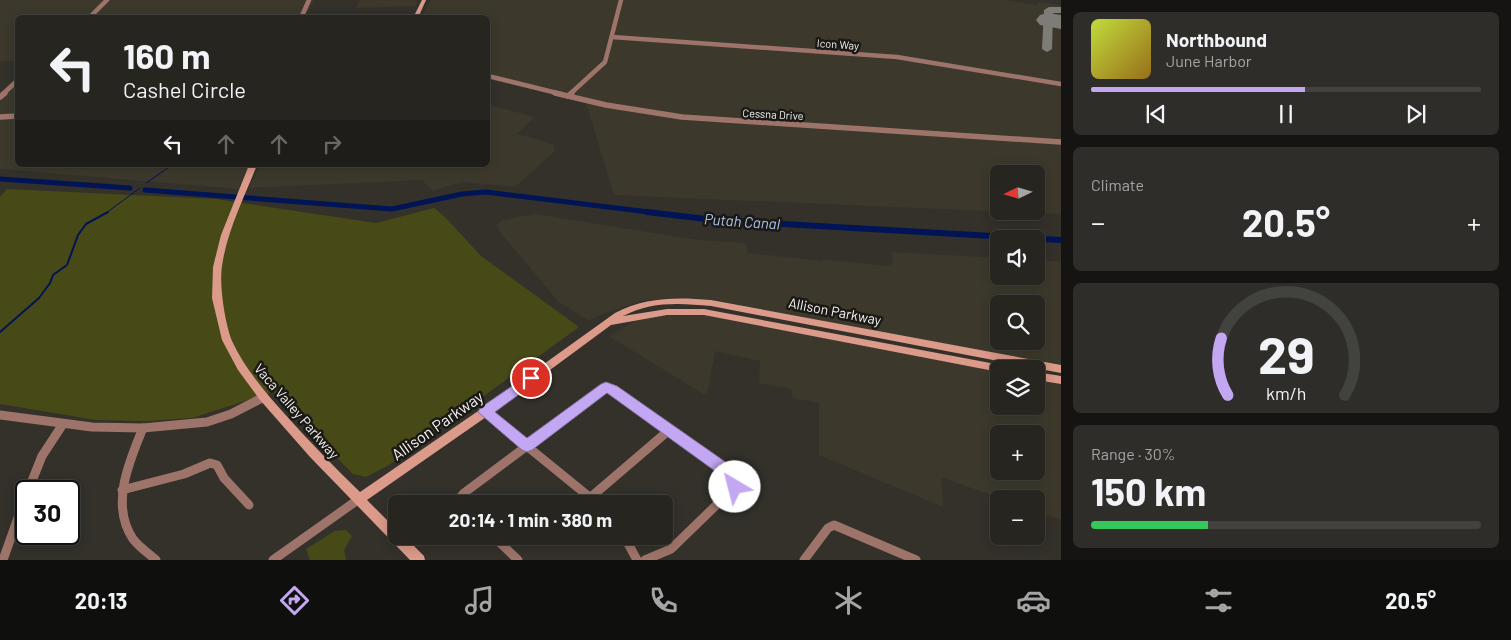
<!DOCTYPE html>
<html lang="en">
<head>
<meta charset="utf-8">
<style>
	:root { --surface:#262520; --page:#2e2d29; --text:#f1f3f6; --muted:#a4a5a5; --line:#42423e; --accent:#c3a7f2 }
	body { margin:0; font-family:Barlow,sans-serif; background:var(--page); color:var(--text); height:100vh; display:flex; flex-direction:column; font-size:19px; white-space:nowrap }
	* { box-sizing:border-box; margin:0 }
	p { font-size:16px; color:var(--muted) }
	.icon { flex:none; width:28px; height:28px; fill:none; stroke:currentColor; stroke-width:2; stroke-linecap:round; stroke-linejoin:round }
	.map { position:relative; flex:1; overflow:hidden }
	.details { display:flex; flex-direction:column; gap:12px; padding:12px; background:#151412; width:450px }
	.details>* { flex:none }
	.top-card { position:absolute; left:15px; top:15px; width:475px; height:152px; border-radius:8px; box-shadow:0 2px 12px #0003,0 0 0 1px var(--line); background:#262520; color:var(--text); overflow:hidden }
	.needle { width:32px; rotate:265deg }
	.tools { position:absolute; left:990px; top:165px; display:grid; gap:10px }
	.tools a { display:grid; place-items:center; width:55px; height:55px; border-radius:8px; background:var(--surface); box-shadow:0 2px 12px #0003,0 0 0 1px var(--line); font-size:25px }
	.speed { position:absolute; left:15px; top:480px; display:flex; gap:10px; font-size:25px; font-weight:700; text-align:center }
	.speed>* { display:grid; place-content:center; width:65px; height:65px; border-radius:50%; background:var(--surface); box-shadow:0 2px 12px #0003,0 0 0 1px var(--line); line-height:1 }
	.speed .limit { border:2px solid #111; border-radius:8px; background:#fff; color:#111 }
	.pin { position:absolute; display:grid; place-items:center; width:42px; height:42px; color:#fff; margin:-21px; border:2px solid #fff; border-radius:50%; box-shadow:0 1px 5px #0007 }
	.me { position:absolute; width:55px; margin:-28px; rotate:323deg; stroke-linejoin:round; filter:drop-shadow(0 0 4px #0008) }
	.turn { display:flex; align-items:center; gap:18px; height:105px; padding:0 25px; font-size:22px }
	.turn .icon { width:65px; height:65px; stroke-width:2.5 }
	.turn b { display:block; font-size:35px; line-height:42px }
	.lanes { display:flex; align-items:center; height:48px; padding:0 25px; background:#0003; justify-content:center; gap:25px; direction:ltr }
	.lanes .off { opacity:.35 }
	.big { font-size:38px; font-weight:700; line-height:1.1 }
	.details .widget { flex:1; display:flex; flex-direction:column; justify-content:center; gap:8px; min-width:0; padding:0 18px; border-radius:8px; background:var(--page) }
	.details .dial { align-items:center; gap:0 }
	.dial svg { height:130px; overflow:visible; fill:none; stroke:var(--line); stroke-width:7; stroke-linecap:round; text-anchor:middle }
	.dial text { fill:var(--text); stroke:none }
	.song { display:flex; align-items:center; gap:15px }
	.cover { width:60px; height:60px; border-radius:8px; background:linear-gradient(135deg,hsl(70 70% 55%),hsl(40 70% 35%)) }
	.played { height:5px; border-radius:2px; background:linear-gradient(90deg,var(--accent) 55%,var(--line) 55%) }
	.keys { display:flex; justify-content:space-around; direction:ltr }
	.heat { display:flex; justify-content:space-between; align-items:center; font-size:28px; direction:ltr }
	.charge { height:8px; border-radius:4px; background:linear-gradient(90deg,#34c759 30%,var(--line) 0) }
	.trip { position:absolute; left:388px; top:495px; width:285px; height:50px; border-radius:8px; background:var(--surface); box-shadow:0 2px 12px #0003,0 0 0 1px var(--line); font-weight:700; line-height:50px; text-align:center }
	.dock { display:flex; height:80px; justify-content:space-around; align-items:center; background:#0f0f0d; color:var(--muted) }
	.dock .icon { width:35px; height:35px }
	.dock .active { color:var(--accent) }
	.dock b { font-size:22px; color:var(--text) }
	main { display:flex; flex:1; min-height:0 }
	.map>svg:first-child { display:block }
	.built { fill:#3c392c; fill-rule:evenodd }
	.green { fill:#474a16 }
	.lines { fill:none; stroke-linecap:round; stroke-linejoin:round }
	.stream-far1 { stroke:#001456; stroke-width:1 }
	.stream { stroke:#001456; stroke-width:2 }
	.canal-far1 { stroke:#001456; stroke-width:5 }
	.canal { stroke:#001456; stroke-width:6 }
	.taxiway { fill:#7d7c76; fill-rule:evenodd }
	.runway { fill:#7d7c76; fill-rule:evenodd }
	.street-far2 { stroke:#9e746a; stroke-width:4.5 }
	.street-far1 { stroke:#9e746a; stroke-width:5.5 }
	.street { stroke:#9e746a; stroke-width:9 }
	.secondary { fill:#db9a8a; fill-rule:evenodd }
	.route { fill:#c3a7f2; stroke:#7f6d9d }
	.labels { text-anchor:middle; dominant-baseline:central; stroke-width:5; stroke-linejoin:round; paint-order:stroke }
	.far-street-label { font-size:11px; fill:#f5f4f0; stroke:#1a1916 }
	.street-label { font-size:14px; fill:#f5f4f0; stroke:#1a1916 }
	.water-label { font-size:15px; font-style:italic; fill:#b0c5ec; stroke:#1a1916 }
	.near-street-label { font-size:16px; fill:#f5f4f0; stroke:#1a1916 }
</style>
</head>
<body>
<main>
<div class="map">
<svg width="1061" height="560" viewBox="0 0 1061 560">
	<rect width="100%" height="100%" fill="#33312a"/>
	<g class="built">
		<polygon points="0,0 314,0 305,17 18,18 17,61 0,61"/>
		<polygon points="360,0 416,0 417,2 416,6 356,8"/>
		<path d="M431 0H1005L1037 5 1038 2 1061 5V214L614 195 586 103 488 79V18H420ZM999 174H1036V211H999Z"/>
		<polygon points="17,76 18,165 249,165 239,189 0,169 0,92"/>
		<polygon points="488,105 535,117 517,134 543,141 553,145 555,151 515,187 465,182 454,184 433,191 422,180 249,188 260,165 488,165"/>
		<path d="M535 214 698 240 746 243 748 253 822 261 823 259 886 266 893 264 892 252 999 258V276H1036V260L1061 262V367L715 300 691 298 660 299 641 301 602 314 589 321 559 302 499 231 497 224 503 220ZM999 304H1036V341H999Z"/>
		<path d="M697 313 999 370V406H1036V378L1061 382V520L1036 511V499H1002L941 477 943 507 819 455V403L792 398V389L759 383 760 361 715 351 707 395 703 394 609 336 637 320 656 315ZM999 434H1036V471H999Z"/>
	</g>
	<g class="green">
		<polygon points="7,189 216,199 376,223 434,208 445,217 481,256 579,327 389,465 366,477 353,474 346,467 273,392 192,418 146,421 96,420 0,404 0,197"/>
		<polygon points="346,530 352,536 344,550 346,560 310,560 306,549 335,531"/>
	</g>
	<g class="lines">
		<g class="stream-far1">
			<polyline points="146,183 172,165"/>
			<polyline points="106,213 140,188"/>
		</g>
		<polyline class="stream" points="0,332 39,298 50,283 53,275 67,265 78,235 86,224 108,212"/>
		<g class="canal-far1">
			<polyline points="0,179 130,188"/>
			<polyline points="145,190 392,209 462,194 486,192 657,213"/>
		</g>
		<polyline class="canal" points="647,212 714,220 1061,240"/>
		<polygon class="taxiway" points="1049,7 1061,7 1061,13 1053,13 1052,49 1047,52 1042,49 1044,10"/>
		<polygon class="runway" points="1048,13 1061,15 1061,29 1040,25 1036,20 1040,15"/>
		<g class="street-far2">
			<polyline points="89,18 107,0"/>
			<polyline points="301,18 309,0"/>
			<polyline points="612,37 897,57 1061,84"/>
			<polyline points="488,76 561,94"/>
			<polyline points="3,94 18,80"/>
			<polyline points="570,94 605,62 621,0"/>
		</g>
		<g class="street-far1">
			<polyline points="555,93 606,105 682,117 1061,142"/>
			<polyline points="568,96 572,93"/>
			<polyline points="0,97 5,93"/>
			<polyline points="0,117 18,116"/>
		</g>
		<g class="street">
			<polyline points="485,412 598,504"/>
			<polyline points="0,415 92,427 143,428 207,422 231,414 264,397"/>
			<path d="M143 428C129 462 110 505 133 539 139 547 148 553 156 560"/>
			<polyline points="122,490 184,474 210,463 217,465 224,478 249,505"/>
			<polyline points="28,491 42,456 63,424"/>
			<polyline points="591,497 668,431"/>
			<polyline points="461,504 459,499 464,493 606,387 612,389 731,475 736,481 735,487 671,549 645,560"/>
			<polyline points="493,536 518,560"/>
			<polyline points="624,536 637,560"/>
			<polyline points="3,560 26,495"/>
			<polyline points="273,560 359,499"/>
			<polyline points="804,560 828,528 834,525 916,560"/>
		</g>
		<g class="secondary">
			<polygon points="422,0 426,0 418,18 413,18"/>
			<path d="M249 165H257C244 198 227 231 222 266 219 285 225 323 232 341 244 367 264 391 283 412 308 440 333 466 360 492L481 409 615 313C645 297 677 297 711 300L1061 365V373L711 306C680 303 651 301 623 316L667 309H704L1001 365 1005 366 1006 369H999V372L704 315H667L611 325 489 415 367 500 396 529V536H404L424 556 425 560H410L310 457 260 400 238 370 222 340 212 298 213 267 221 235Z"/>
			<polygon points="1036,372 1061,376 1061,384 1036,380"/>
		</g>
	</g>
	<polygon class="route" points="531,373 536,375 538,378 536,382 495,412 527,438 601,384 606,382 617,386 737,470 744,481 740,491 735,493 730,491 726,479 607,393 532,450 527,452 522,450 478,412 480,408"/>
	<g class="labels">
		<g class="far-street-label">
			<text transform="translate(838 44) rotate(4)">Icon Way</text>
			<text transform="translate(773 114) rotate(3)">Cessna Drive</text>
		</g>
		<g class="street-label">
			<text transform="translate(835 311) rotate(11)">Allison Parkway</text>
			<text transform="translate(297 411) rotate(49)">Vaca Valley Parkway</text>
		</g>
		<g class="water-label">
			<text transform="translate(742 221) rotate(4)">Putah Canal</text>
		</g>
		<g class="near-street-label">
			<text transform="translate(437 425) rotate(-35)">Allison Parkway</text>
		</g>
	</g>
</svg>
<div class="tools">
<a><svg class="needle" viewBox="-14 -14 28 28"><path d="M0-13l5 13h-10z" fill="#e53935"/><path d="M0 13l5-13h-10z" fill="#a4a5a5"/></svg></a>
<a><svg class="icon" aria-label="sound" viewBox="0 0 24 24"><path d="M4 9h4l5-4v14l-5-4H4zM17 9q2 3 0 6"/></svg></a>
<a><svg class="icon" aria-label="search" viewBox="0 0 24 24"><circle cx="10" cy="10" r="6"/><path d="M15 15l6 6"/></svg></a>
<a><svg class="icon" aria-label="layers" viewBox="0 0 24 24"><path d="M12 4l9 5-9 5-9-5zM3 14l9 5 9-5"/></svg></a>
<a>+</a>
<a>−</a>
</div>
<div class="speed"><div class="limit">30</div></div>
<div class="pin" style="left:531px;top:378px;background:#d93025"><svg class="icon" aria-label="arrive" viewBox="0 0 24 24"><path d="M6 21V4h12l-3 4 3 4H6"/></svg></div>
<svg class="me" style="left:735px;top:487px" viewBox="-20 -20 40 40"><circle r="19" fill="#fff"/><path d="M0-13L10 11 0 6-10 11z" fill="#c3a7f2"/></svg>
<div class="trip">20:14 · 1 min · 380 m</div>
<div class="top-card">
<div class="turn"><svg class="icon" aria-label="left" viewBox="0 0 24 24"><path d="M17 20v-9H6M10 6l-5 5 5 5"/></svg><div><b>160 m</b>Cashel Circle</div></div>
<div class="lanes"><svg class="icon" aria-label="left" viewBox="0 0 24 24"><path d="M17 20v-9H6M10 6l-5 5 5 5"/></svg><svg class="icon off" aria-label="ahead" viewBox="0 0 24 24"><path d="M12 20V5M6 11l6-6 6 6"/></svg><svg class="icon off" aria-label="ahead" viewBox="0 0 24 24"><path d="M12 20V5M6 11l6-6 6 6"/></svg><svg class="icon off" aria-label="right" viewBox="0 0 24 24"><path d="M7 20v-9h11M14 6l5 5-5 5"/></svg></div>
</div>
</div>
<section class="details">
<div class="widget">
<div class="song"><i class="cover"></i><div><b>Northbound</b><p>June Harbor</p></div></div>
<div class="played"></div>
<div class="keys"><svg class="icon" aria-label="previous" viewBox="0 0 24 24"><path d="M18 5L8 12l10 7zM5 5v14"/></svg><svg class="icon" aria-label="pause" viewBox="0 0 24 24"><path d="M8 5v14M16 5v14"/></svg><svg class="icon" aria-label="next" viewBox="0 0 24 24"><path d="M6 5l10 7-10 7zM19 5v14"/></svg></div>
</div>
<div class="widget"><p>Climate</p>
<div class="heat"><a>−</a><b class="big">20.5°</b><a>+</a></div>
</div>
<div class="widget dial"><svg viewBox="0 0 100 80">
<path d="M14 69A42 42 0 1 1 86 69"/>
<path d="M14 69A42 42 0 0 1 10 34" stroke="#c3a7f2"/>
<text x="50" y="56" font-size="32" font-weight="700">29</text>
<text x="50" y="72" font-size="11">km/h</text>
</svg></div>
<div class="widget"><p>Range · 30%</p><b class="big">150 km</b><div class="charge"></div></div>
</section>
</main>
<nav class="dock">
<b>20:13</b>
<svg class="icon active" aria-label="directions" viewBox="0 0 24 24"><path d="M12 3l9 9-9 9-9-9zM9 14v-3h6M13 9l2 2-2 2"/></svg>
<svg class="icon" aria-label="music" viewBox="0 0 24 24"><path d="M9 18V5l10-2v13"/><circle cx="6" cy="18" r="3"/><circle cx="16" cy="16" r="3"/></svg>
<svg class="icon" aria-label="phone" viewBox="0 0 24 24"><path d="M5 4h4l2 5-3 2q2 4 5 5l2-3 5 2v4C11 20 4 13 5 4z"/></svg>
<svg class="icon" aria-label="climate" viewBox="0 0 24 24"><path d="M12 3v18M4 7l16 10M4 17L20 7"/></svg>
<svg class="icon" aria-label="car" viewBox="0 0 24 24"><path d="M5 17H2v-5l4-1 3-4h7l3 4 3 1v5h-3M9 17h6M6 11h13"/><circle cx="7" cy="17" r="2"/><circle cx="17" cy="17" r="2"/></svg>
<svg class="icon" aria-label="filters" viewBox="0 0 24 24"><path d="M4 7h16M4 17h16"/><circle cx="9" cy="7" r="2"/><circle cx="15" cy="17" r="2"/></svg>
<b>20.5°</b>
</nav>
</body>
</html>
